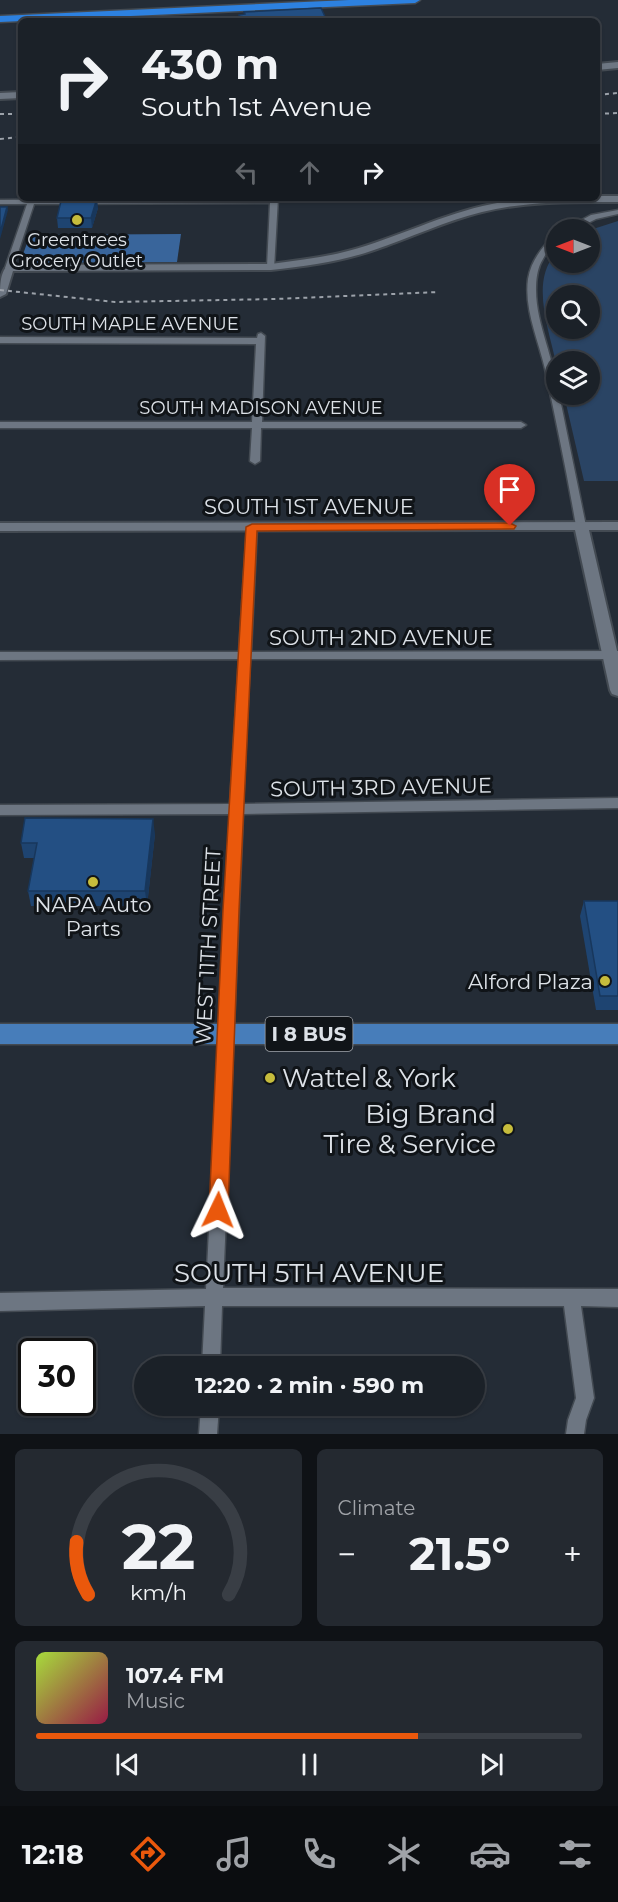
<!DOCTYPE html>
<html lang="en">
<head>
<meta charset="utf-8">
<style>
	:root { --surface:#1b2128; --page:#242930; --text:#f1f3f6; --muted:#a0a3a8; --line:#393e45; --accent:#ea580c }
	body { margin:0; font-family:Montserrat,sans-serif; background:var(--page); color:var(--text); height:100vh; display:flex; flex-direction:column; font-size:22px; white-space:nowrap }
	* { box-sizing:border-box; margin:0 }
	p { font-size:20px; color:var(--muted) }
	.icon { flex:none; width:33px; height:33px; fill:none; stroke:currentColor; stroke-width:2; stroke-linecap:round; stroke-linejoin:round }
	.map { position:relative; height:1434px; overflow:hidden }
	.drawer { display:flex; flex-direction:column; gap:15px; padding:15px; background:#0f1216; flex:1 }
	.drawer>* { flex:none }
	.hud { position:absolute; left:18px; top:18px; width:582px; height:183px; border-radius:9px; box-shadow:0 2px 4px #0004,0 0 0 2px var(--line); background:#1b2128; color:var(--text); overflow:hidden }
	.needle { width:39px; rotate:270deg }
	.buttons { position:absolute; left:546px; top:219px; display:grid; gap:12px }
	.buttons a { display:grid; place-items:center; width:54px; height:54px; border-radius:50%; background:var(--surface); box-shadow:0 2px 4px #0004,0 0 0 2px var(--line); font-size:30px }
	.speed { position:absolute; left:18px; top:1338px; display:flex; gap:12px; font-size:30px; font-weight:700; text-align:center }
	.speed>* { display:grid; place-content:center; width:78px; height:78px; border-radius:50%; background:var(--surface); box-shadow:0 2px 4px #0004,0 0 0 2px var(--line); line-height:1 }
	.speed .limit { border:3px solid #111; border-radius:9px; background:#fff; color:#111 }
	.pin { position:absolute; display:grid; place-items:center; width:51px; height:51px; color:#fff; margin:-62px -26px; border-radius:50% 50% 50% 0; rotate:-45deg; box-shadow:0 0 6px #0007 }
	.pin .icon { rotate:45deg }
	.me { position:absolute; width:66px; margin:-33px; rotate:2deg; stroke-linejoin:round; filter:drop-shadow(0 0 4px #0008) }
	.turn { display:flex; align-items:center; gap:21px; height:126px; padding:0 24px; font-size:27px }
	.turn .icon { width:78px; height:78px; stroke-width:2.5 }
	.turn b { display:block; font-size:42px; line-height:51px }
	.lanes { display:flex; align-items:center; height:57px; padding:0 24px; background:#0003; justify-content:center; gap:30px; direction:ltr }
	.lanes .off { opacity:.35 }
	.big { font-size:45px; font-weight:700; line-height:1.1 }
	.drawer .card { flex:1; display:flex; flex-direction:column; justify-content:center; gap:9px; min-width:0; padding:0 21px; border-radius:9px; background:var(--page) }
	.drawer .dial { align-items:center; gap:0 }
	.dial svg { height:156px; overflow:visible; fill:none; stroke:var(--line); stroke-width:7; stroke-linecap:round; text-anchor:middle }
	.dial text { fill:var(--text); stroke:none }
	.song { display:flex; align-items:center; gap:18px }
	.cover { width:72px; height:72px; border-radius:9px; background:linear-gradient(135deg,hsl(80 70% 55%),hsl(340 70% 35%)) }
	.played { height:6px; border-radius:3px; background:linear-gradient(90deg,var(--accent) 70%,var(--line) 70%) }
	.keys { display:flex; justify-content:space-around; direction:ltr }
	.heat { display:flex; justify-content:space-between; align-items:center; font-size:33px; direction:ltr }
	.drawer .tiles { flex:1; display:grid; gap:15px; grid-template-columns:1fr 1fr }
	.card:last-child { grid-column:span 2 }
	.trip { position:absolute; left:134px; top:1356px; width:351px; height:60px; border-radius:30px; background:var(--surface); box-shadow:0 2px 4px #0004,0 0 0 2px var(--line); font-weight:700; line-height:60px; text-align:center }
	.dock { display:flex; height:96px; justify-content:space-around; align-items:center; background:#0b0d10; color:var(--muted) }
	.dock .icon { width:42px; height:42px }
	.dock .active { color:var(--accent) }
	.dock b { font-size:27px; color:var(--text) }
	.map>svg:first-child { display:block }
	.green { fill:#2a4464; fill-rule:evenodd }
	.water { fill:#39659b }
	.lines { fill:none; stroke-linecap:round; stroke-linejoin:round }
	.street-casing { stroke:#434a52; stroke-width:3 }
	.secondary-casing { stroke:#434a52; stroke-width:4 }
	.primary-casing { stroke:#434a52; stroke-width:3 }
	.highway-casing { stroke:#434a52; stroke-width:3 }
	.street { fill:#6d7682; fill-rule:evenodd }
	.secondary { fill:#6d7682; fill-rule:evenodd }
	.primary { fill:#477dba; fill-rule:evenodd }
	.highway { fill:#2d81e0; fill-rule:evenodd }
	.rail { stroke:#9ca2aa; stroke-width:2; stroke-dasharray:4 4; stroke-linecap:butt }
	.wall { fill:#1e4471 }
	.shaded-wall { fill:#18375c }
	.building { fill:#234f83; stroke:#18375c; stroke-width:1.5 }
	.route { fill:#ea580c; stroke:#983908; stroke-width:1.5 }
	.poi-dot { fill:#c6bc3c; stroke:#101418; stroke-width:2 }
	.labels { text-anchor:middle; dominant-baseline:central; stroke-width:6; stroke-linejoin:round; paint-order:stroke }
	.far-poi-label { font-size:18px; fill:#dde2e8; stroke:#101418 }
	.far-street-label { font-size:18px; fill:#dde2e8; stroke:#101418 }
	.shield { fill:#101418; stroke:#a0a4aa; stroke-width:1.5 }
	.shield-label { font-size:20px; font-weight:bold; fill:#dde2e8 }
	.street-label { font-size:21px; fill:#dde2e8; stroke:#101418 }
	.poi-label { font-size:21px; fill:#dde2e8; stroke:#101418 }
	.near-poi-label { font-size:26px; fill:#dde2e8; stroke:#101418; text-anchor:start }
	.near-street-label { font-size:26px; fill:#dde2e8; stroke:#101418 }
</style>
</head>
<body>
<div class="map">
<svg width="618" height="1434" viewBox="0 0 618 1434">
	<rect width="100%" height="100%" fill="#242c36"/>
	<path class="green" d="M618 221V481H584L564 395 590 394V362L556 363C549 330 530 281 556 253V262H590V230ZM556 296H590V328H556Z"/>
	<polygon class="water" points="181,234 177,262 31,263 22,257 30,235"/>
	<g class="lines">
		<g class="street-casing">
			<g id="street">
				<polygon points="278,198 274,269 267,267 270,203 34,204 13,268 9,270 5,268 27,204 0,204 0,200"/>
				<polygon points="618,210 618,214 596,219 574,230 563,230 591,215"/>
				<path d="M553 236H556C556 245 547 250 543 259 537 268 536 280 536 290 536 326 556 359 556 394H559L586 526 581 529 576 526C567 473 556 421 545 369 538 339 524 309 528 279 531 261 541 249 553 236Z"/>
				<polygon points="261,333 265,336 262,422 521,422 526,425 521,428 261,428 260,461 255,464 250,461 252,428 0,428 0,422 252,422 256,344 0,343 0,337 257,338 258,334"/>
				<polygon points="252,524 257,527 251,652 618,651 618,659 250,659 243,804 618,798 618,808 243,814 223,1288 618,1289 618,1307 581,1306 594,1398 586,1420 584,1434 566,1434 568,1420 576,1398 564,1306 222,1306 220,1366 202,1366 205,1306 0,1311 0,1293 206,1289 230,814 0,815 0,805 230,804 239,659 0,660 0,652 239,652 247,527"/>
				<polygon points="201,1406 219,1406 217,1434 199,1434"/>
			</g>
		</g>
		<g class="secondary-casing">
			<g id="secondary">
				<polygon points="618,62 618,68 597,70 597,64"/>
				<polygon points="21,92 21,98 0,99 0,93"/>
				<path d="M597 196H618V202C572 202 526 201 482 212 445 221 410 238 374 250 340 262 306 266 271 270L13 271 6 294 0 297C0 286 0 270 9 265L271 264C297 260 323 258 348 251 397 238 442 214 492 204 526 196 562 198 597 198Z"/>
				<polygon points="618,522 618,530 589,530 618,655 618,696 612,694 610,690 575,530 0,531 0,523"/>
			</g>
		</g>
		<g class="primary-casing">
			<rect id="primary" x="0" y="1024" width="618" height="20"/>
		</g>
		<g class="highway-casing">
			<polygon id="highway" points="349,0 420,0 415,3 0,22 0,16"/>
		</g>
		<use href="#street" class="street"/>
		<use href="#secondary" class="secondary"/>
		<use href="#primary" class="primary"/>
		<use href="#highway" class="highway"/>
		<g class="rail">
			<polyline points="597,95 618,93"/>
			<polyline points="0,114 21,114"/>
			<polyline points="597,114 618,113"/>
			<polyline points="0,139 21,137"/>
			<polyline points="0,290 115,302 276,299 439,292"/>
		</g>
	</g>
	<g class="wall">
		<polygon points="98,208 92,228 58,228 57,218"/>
		<polygon points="155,834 147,906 31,906 28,891 34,858 24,858 21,843"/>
		<polygon points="584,901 618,901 618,1010 596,1010 580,916"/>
	</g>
	<g class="shaded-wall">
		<polygon points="97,198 98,208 92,228 91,218"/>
		<polygon points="7,207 8,210 0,239 0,233"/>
		<polygon points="153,819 155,834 147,906 145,891"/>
	</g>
	<g class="building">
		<polygon points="321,8 327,21 241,21 239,15 245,14 244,12"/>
		<polygon points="66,198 97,198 91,218 57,218 61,201 65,202"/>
		<polygon points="0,207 7,207 0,233"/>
		<polygon points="25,818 153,819 145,891 28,891 37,843 21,843"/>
		<polygon points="584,901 618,901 618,996 600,996"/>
	</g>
	<polygon class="route" points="510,523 516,526 514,529 257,531 239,910 228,1210 225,1216 218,1219 212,1216 209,1210 223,910 246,527 252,524"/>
	<g class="poi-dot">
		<circle cx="77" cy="220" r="6"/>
		<circle cx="93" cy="882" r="6"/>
		<circle cx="605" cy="981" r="6"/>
		<circle cx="270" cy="1078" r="6"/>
		<circle cx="508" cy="1129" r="6"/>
	</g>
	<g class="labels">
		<g class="far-poi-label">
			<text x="77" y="240">Greentrees<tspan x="77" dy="21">Grocery Outlet</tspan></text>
		</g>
		<g class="far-street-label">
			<text x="130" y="324">SOUTH MAPLE AVENUE</text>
			<text x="261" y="408">SOUTH MADISON AVENUE</text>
		</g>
		<rect class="shield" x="265.5" y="1017" width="87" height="34" rx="4.5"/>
		<g class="shield-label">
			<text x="309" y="1034">I 8 BUS</text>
		</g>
		<g class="street-label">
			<text x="309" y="506">SOUTH 1ST AVENUE</text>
			<text x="381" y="637">SOUTH 2ND AVENUE</text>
			<text transform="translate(381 787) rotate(-1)">SOUTH 3RD AVENUE</text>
			<text transform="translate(208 946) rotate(-87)">WEST 11TH STREET</text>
		</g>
		<g class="poi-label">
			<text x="93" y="904">NAPA Auto<tspan x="93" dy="24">Parts</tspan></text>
			<text x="593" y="981" text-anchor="end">Alford Plaza</text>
		</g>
		<g class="near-poi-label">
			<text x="282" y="1078">Wattel &amp; York</text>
			<text x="496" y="1114" text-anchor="end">Big Brand<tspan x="496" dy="30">Tire &amp; Service</tspan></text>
		</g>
		<g class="near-street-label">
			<text x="309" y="1273">SOUTH 5TH AVENUE</text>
		</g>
	</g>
</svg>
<div class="buttons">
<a><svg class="needle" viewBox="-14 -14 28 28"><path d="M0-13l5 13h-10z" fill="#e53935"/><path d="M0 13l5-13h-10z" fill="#a0a3a8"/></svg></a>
<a><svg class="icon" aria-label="search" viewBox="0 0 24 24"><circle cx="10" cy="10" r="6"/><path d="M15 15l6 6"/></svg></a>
<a><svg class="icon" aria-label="layers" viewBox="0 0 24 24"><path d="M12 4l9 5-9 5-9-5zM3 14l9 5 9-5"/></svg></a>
</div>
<div class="speed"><div class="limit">30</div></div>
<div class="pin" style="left:510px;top:526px;background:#d93025"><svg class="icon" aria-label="arrive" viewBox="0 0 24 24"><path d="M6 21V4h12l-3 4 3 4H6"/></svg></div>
<svg class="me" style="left:218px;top:1210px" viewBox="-20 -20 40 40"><path d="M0-17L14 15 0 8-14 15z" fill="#ea580c" stroke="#fff" stroke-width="4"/></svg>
<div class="trip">12:20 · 2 min · 590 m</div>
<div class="hud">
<div class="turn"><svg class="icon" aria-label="right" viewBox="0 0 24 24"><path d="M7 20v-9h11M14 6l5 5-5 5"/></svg><div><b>430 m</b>South 1st Avenue</div></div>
<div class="lanes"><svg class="icon off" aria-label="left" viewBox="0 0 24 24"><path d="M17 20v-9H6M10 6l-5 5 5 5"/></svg><svg class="icon off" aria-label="ahead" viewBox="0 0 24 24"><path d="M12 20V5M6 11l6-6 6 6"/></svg><svg class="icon" aria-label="right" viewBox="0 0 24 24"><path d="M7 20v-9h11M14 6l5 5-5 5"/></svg></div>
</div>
</div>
<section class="drawer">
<div class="tiles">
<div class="card dial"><svg viewBox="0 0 100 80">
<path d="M14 69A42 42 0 1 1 86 69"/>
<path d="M14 69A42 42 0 0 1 8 42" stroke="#ea580c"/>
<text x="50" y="56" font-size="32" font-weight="700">22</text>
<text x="50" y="72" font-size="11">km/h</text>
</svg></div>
<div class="card"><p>Climate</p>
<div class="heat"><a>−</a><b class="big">21.5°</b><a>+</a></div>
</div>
<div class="card">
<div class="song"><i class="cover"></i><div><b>107.4 FM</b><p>Music</p></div></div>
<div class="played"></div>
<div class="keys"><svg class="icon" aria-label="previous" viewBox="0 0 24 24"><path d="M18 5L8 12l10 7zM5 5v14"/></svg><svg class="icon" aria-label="pause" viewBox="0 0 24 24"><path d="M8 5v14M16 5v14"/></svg><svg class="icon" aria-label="next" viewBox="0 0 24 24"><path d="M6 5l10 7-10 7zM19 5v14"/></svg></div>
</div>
</div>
</section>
<nav class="dock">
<b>12:18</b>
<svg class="icon active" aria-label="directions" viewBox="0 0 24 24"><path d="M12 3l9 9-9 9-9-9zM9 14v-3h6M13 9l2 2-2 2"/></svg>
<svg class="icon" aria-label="music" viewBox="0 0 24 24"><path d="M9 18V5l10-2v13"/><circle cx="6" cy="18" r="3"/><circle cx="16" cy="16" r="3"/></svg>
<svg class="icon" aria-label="phone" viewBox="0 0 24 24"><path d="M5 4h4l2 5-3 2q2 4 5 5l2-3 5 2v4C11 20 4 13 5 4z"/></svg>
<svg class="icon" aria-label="climate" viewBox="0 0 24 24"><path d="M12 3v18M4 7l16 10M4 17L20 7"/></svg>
<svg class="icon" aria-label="car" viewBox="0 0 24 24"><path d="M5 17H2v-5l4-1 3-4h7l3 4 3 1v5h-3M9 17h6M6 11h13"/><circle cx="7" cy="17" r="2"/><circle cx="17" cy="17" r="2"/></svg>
<svg class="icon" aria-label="filters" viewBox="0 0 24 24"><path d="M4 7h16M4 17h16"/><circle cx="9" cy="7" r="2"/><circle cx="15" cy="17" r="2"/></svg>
</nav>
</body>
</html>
